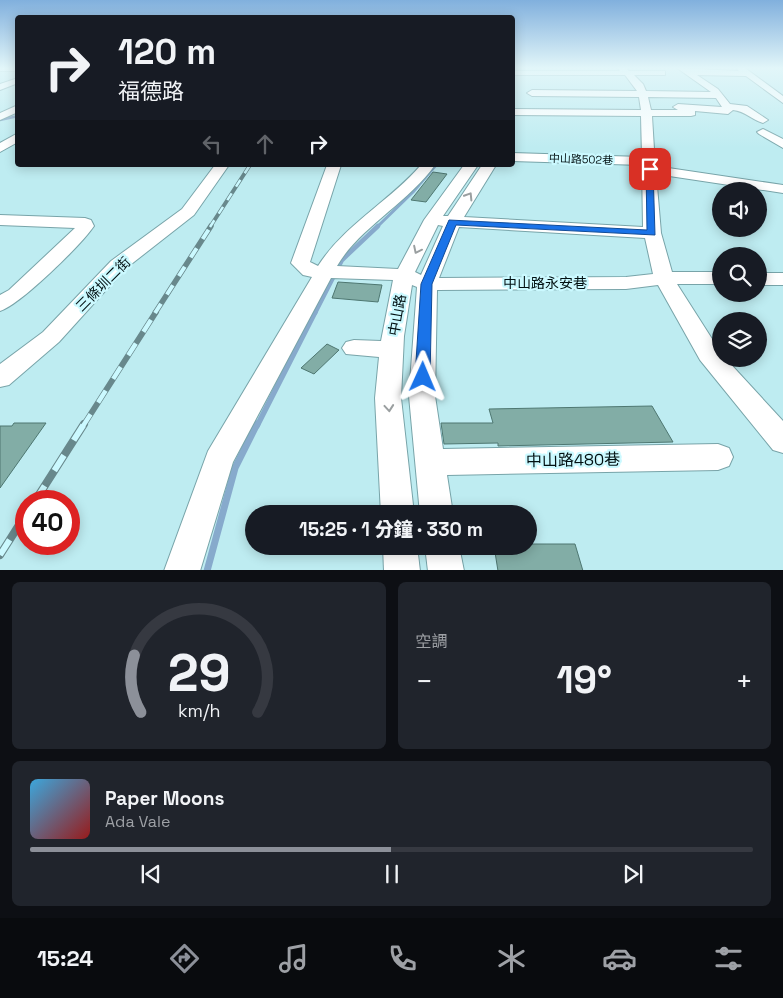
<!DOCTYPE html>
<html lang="zh-TW">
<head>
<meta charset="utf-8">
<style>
	:root { --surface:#171b24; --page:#20242c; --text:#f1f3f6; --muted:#9ea1a6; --line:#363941; --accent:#8c9099 }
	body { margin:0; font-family:"Space Grotesk","Noto Sans TC",sans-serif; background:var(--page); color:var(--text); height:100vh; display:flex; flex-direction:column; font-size:19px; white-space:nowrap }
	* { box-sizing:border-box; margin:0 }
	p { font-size:16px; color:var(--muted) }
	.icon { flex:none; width:28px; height:28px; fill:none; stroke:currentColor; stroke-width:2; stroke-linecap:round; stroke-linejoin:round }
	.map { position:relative; height:570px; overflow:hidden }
	.side { display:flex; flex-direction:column; gap:12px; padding:12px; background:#0d0f14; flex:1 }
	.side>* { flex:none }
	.guide { position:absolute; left:15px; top:15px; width:500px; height:152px; border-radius:5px; box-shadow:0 2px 12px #0003; background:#171b24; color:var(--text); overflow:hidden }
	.buttons { position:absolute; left:712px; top:182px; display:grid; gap:10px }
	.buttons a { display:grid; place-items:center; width:55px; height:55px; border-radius:50%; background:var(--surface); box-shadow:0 2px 12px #0003; font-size:25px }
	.speed { position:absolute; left:15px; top:490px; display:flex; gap:10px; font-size:25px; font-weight:700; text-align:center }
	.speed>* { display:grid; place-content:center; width:65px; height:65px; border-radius:50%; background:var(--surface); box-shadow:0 2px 12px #0003; line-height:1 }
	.speed .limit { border:8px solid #d22; background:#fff; color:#111 }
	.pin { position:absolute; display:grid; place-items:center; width:42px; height:42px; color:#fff; margin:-21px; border-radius:10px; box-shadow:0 2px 8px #0006 }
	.me { position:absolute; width:55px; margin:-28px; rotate:1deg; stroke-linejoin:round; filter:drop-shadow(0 0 4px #0008) }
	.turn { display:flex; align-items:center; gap:18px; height:105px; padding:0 20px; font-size:22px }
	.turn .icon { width:65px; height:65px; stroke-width:2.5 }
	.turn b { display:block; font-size:35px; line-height:42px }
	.lanes { display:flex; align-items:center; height:48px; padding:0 20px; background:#0003; justify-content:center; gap:25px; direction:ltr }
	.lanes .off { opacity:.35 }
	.big { font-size:38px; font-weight:800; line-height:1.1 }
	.side .card { flex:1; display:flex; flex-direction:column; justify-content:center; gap:8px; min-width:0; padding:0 18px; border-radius:8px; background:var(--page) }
	.side .dial { align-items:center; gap:0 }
	.dial svg { height:130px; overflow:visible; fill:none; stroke:var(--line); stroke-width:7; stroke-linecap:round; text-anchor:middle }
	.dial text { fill:var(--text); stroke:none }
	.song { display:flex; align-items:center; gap:15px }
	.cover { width:60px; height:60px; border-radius:8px; background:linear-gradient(135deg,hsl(200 70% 55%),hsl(0 70% 35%)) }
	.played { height:5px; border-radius:2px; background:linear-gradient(90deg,var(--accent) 50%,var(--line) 50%) }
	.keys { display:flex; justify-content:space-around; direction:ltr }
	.heat { display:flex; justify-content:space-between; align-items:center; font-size:28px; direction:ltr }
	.side .tiles { flex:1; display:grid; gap:12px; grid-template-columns:1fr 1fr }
	.card:last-child { grid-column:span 2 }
	.trip { position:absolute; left:245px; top:505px; width:292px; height:50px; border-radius:25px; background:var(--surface); box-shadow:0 2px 12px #0003; font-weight:800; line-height:50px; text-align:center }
	.dock { display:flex; height:80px; justify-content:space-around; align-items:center; background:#090b0e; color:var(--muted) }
	.dock .icon { width:35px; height:35px }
	.dock .current { color:var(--accent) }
	.dock b { font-size:22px; color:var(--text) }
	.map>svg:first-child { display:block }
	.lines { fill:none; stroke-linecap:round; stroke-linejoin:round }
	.stream-far4 { stroke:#87aacc; stroke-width:2.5 }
	.stream-far3 { stroke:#87aacc; stroke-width:3 }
	.stream-far2 { stroke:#87aacc; stroke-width:4.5 }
	.stream-far1 { stroke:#87aacc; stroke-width:5.5 }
	.stream { stroke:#87aacc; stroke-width:7 }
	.building { fill:#82ada6; stroke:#4e7771 }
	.minor-casing { stroke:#78a4a9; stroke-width:2 }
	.minor { fill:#fff; fill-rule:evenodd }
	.rail-far3-casing { stroke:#68888c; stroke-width:4 }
	.rail-far2-casing { stroke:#68888c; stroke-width:5.5 }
	.rail-far1-casing { stroke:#68888c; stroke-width:6 }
	.rail-casing { stroke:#68888c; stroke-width:8 }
	.rail-far3 { stroke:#cbf9ff; stroke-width:2.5; stroke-dasharray:8; stroke-linecap:butt }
	.rail-far2 { stroke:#cbf9ff; stroke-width:4; stroke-dasharray:11; stroke-linecap:butt }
	.rail-far1 { stroke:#cbf9ff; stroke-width:4.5; stroke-dasharray:14; stroke-linecap:butt }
	.rail { stroke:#cbf9ff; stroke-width:6; stroke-dasharray:18; stroke-linecap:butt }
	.oneway { stroke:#9a9fa0 }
	.route { fill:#1a73e8; stroke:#114b97 }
	.labels { text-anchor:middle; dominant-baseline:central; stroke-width:4.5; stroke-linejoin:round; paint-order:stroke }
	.far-street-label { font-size:11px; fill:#021012; stroke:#cbf9ff }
	.street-label { font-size:14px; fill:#021012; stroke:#cbf9ff }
	.near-street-label { font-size:16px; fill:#021012; stroke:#cbf9ff }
</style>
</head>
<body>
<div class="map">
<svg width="783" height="571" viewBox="0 0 783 571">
	<rect width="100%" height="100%" fill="#beecf1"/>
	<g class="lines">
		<polyline class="stream-far4" points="0,120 18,116"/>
		<polyline class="stream-far3" points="377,227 413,192 436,165"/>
		<polyline class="stream-far2" points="315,313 342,260 378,226"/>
		<polyline class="stream-far1" points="257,426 315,312"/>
		<polyline class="stream" points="207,571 235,468 257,424"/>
	</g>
	<g class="building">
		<polygon points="433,172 447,174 426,202 411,200"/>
		<polygon points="338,282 382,285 378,302 332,298"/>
		<polygon points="327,344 339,350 314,374 301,368"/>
		<polygon points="652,406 673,442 498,446 498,443 444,444 441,423 493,423 489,409"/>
		<polygon points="14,423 46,423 0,488 0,426 12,426"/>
		<polygon points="529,544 575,544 583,571 498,571 494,546 529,546"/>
	</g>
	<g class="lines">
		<g class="minor-casing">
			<g id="minor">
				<rect x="0" y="68" width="18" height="3"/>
				<path d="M618 68H626L629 71H665V75H634L643 84 646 91 711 92 677 68 739 71 736 68H745L783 96V103L746 76 697 75 718 89 730 104 747 106 768 120 763 123C752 120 745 111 733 110L728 114 695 111V115L691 116H652L655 166 783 185V193L656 174 661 233 672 272H721V284H677L721 353V359H726L783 421V453L773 450 700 360 658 285 626 289 437 290 435 396 443 449 718 444 729 448 733 457 729 466 718 470 447 475 453 514H420L409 396 417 287 412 285 404 336 401 398 414 514H381L375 398 379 357 346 354 342 348 346 342 354 340 381 341 393 280 331 278 233 462 200 571H164L208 451 312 277 303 275 291 263 327 165H341L310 262 318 266C344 225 390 201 421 165H435C407 204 359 228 337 266L398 269 424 220 464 165H478L443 216H448L482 165H496L464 217 643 227 642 165 512 161V153L642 157 641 116 512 115V109L641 110 639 97 532 96 527 93 532 90 637 91 625 75H512V71H620ZM648 97 716 98 722 107 678 104 673 107 678 110H651ZM438 225 443 226 421 275 415 272ZM459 227 645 238 653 274 626 277 439 278Z"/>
				<polygon points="18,78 18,83 0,90 0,84"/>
				<polygon points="18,105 18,112 0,120 0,113"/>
				<polygon points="763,129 783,139 783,148 759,134 757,132"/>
				<polygon points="18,133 18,142 0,152 0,143"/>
				<polygon points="215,165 229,165 194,215 125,269 59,342 9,385 0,387 0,364 43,332 111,261 182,209"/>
				<path d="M0 215 85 218 91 220 94 226C82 244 20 305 0 311V295L9 290 75 228 0 225Z"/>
				<rect x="759" y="273" width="24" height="12"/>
				<polygon points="383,546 417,546 420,571 384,571"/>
				<polygon points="425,546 459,546 464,571 428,571"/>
			</g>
		</g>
		<use href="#minor" class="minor"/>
		<g class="rail-far3-casing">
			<polyline id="rail-far3" points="210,227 250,165"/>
		</g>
		<g class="rail-far2-casing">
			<polyline id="rail-far2" points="155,313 211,226"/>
		</g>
		<g class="rail-far1-casing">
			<polyline id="rail-far1" points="83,426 156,312"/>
		</g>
		<g class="rail-casing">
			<g id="rail">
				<polyline points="35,501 84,424"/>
				<polyline points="0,555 26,514"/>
			</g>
		</g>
		<use href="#rail-far3" class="rail-far3"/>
		<use href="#rail-far2" class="rail-far2"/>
		<use href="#rail-far1" class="rail-far1"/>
		<use href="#rail" class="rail"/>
	</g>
	<defs><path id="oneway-chevron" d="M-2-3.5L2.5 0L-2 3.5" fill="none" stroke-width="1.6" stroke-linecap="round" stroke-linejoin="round" transform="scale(1.25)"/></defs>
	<g class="oneway">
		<use href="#oneway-chevron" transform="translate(469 196) rotate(-58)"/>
		<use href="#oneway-chevron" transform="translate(417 250) rotate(116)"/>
		<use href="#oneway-chevron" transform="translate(389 408) rotate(85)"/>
	</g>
	<linearGradient id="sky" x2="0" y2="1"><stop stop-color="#81b0dd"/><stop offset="0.46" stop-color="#e2f6f9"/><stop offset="1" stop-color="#e2f6f9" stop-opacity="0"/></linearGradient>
	<rect width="783" height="148" fill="url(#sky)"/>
	<polygon class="route" points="650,167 653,169 655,235 456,225 432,284 430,377 428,381 418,381 415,377 421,284 449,220 647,230 646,169"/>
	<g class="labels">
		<g class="far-street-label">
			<text transform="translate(581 159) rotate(2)">中山路502巷</text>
		</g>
		<g class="street-label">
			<text x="545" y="283">中山路永安巷</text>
			<text transform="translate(103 284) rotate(-45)">三條圳二街</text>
			<text transform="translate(397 315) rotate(-80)">中山路</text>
		</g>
		<g class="near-street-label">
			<text transform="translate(573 460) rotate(-1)">中山路480巷</text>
		</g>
	</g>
</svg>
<div class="buttons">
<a><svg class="icon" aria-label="sound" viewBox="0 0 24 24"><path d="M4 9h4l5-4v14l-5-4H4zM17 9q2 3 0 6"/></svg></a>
<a><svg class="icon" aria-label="search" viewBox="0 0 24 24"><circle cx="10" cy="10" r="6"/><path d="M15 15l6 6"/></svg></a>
<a><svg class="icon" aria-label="layers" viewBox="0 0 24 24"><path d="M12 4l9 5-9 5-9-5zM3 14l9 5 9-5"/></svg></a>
</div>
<div class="speed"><div class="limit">40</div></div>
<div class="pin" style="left:650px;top:169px;background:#d93025"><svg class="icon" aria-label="arrive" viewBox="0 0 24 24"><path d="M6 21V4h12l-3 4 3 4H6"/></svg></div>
<svg class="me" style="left:423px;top:377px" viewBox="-20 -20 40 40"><path d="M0-17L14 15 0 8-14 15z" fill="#1a73e8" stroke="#fff" stroke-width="4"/></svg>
<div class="trip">15:25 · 1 分鐘 · 330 m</div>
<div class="guide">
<div class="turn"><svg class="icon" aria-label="right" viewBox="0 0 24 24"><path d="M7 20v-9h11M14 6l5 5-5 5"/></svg><div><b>120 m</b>福德路</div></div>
<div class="lanes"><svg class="icon off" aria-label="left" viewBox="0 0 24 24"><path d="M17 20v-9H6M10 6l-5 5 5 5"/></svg><svg class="icon off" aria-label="ahead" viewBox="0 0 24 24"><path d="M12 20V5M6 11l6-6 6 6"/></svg><svg class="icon" aria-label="right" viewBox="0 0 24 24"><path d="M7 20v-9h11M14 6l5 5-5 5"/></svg></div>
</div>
</div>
<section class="side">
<div class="tiles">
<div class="card dial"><svg viewBox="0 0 100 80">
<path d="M14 69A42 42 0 1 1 86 69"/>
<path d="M14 69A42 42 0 0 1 10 34" stroke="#8c9099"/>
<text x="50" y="56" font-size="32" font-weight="700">29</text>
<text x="50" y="72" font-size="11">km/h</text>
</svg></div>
<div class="card"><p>空調</p>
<div class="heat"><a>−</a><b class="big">19°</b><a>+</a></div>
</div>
<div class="card">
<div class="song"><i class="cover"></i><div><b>Paper Moons</b><p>Ada Vale</p></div></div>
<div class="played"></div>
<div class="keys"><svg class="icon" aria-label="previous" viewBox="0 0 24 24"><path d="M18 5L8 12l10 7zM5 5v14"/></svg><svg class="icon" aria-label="pause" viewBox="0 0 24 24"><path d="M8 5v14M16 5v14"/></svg><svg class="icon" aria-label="next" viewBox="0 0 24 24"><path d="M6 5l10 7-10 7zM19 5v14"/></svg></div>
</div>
</div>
</section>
<nav class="dock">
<b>15:24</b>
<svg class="icon current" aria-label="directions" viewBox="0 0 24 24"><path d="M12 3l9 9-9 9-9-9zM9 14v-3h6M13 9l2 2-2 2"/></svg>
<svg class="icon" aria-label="music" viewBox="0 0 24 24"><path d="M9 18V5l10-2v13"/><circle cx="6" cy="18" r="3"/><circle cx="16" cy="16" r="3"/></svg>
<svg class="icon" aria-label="phone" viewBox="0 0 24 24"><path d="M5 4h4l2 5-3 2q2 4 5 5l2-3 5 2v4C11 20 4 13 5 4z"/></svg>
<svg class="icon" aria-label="climate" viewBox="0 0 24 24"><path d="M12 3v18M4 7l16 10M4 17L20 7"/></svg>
<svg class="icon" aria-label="car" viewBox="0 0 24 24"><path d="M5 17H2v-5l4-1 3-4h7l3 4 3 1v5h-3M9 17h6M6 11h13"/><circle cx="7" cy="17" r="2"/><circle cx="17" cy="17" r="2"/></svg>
<svg class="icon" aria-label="filters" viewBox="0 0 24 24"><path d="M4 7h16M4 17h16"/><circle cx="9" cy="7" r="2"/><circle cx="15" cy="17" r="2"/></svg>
</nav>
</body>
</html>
